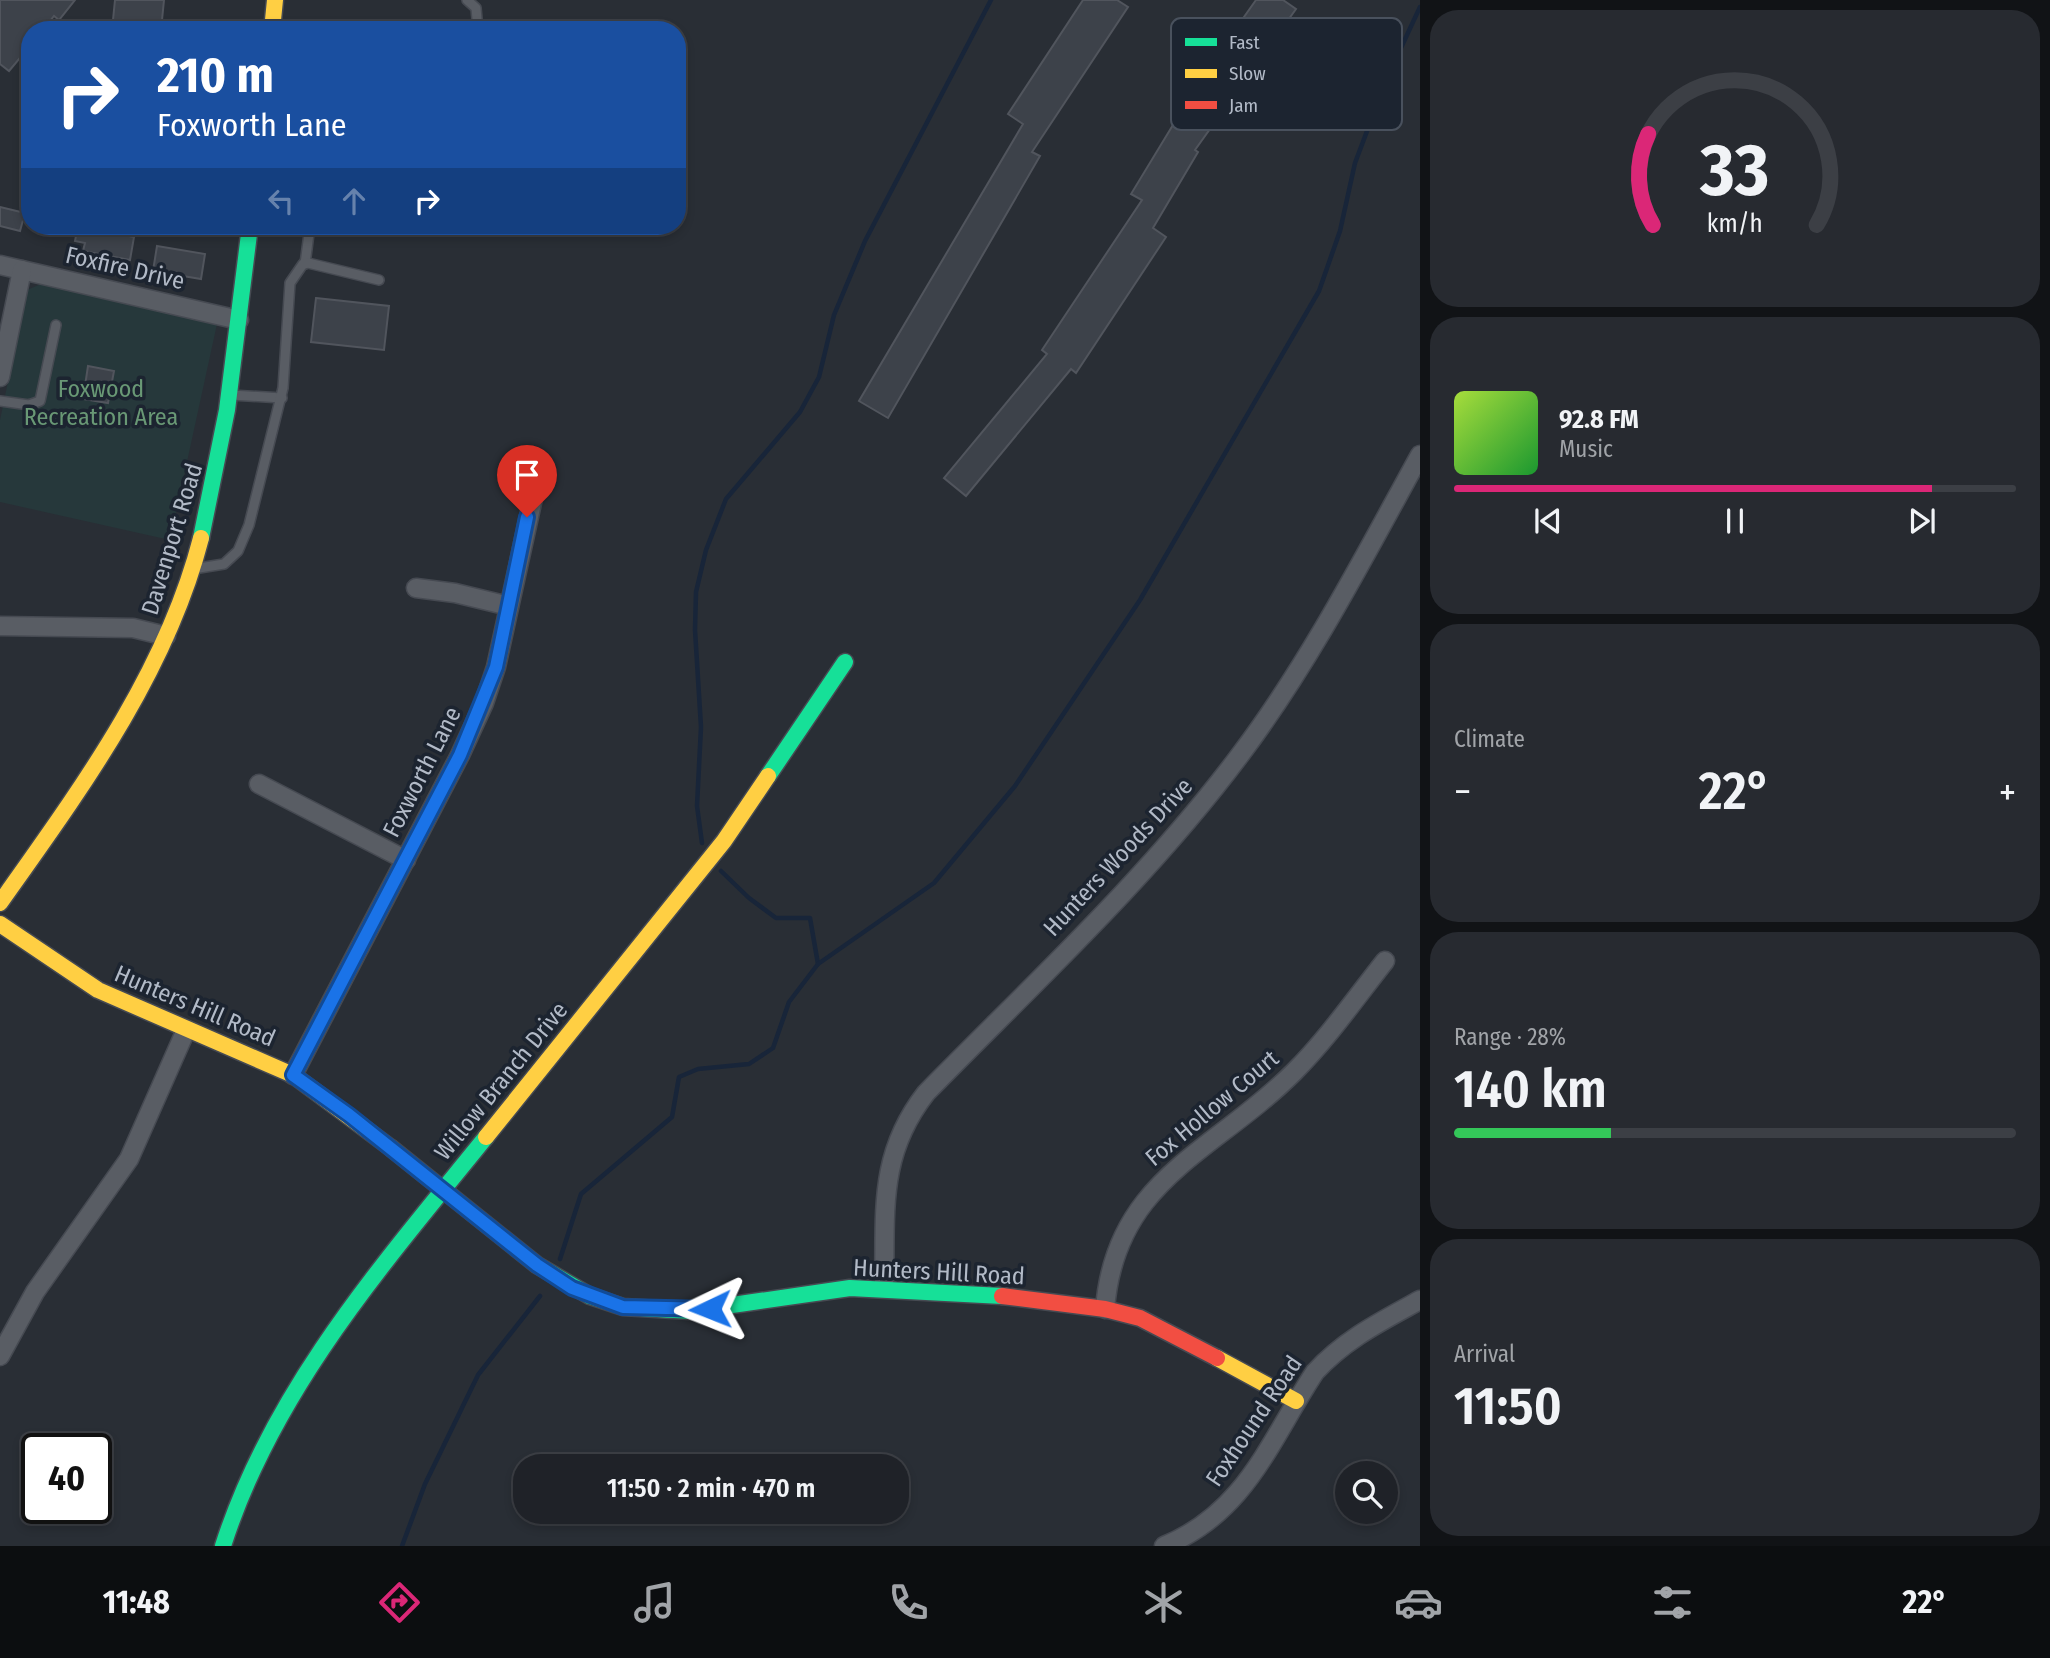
<!DOCTYPE html>
<html lang="en">
<head>
<meta charset="utf-8">
<style>
	:root { --surface:#1f2228; --page:#272a30; --text:#f1f3f6; --muted:#a1a4a8; --line:#3c3f45; --accent:#db2777 }
	body { margin:0; font-family:"Fira Sans Condensed",sans-serif; background:var(--page); color:var(--text); height:100vh; display:flex; flex-direction:column; font-size:26px; white-space:nowrap }
	* { box-sizing:border-box; margin:0 }
	p { font-size:23px; color:var(--muted) }
	.icon { flex:none; width:38px; height:38px; fill:none; stroke:currentColor; stroke-width:2; stroke-linecap:round; stroke-linejoin:round }
	.map { position:relative; flex:1; overflow:hidden }
	.drawer { display:flex; flex-direction:column; gap:10px; padding:10px; background:#111316; width:630px }
	.drawer>* { flex:none }
	.guide { position:absolute; left:21px; top:21px; width:665px; height:214px; border-radius:28px; box-shadow:0 4px 10px #0003,0 0 0 2px var(--line); background:#1a4fa0; color:#fff; overflow:hidden }
	.fabs { position:absolute; left:1335px; top:1461px; display:grid; gap:14px }
	.fabs a { display:grid; place-items:center; width:63px; height:63px; border-radius:50%; background:var(--surface); box-shadow:0 4px 10px #0003,0 0 0 2px var(--line); font-size:35px }
	.speed { position:absolute; left:21px; top:1433px; display:flex; gap:14px; font-size:35px; font-weight:700; text-align:center }
	.speed>* { display:grid; place-content:center; width:91px; height:91px; border-radius:50%; background:var(--surface); box-shadow:0 4px 10px #0003,0 0 0 2px var(--line); line-height:1 }
	.speed .limit { border:4px solid #111; border-radius:10px; background:#fff; color:#111 }
	.pin { position:absolute; display:grid; place-items:center; width:60px; height:60px; color:#fff; margin:-72px -30px; border-radius:50% 50% 50% 0; rotate:-45deg; box-shadow:0 0 7px #0007 }
	.pin .icon { rotate:45deg }
	.me { position:absolute; width:77px; margin:-38px; rotate:268deg; stroke-linejoin:round; filter:drop-shadow(0 0 5px #0008) }
	.turn { display:flex; align-items:center; gap:24px; height:147px; padding:0 21px; font-size:32px }
	.turn .icon { width:91px; height:91px; stroke-width:2.5 }
	.turn b { display:block; font-size:49px; line-height:60px }
	.lanes { display:flex; align-items:center; height:66px; padding:0 21px; background:#0003; justify-content:center; gap:35px; direction:ltr }
	.lanes .off { opacity:.35 }
	.big { font-size:52px; font-weight:600; line-height:1.1 }
	.drawer .card { flex:1; display:flex; flex-direction:column; justify-content:center; gap:10px; min-width:0; padding:0 24px; border-radius:28px; background:var(--page) }
	.drawer .dial { align-items:center; gap:0 }
	.dial svg { height:182px; overflow:visible; fill:none; stroke:var(--line); stroke-width:7; stroke-linecap:round; text-anchor:middle }
	.dial text { fill:var(--text); stroke:none }
	.song { display:flex; align-items:center; gap:21px }
	.cover { width:84px; height:84px; border-radius:10px; background:linear-gradient(135deg,hsl(80 70% 55%),hsl(130 70% 35%)) }
	.played { height:7px; border-radius:4px; background:linear-gradient(90deg,var(--accent) 85%,var(--line) 85%) }
	.keys { display:flex; justify-content:space-around; direction:ltr }
	.heat { display:flex; justify-content:space-between; align-items:center; font-size:38px; direction:ltr }
	.charge { height:10px; border-radius:5px; background:linear-gradient(90deg,#34c759 28%,var(--line) 0) }
	.trip { position:absolute; left:513px; top:1454px; width:396px; height:70px; border-radius:28px; background:var(--surface); box-shadow:0 4px 10px #0003,0 0 0 2px var(--line); font-weight:600; line-height:70px; text-align:center }
	.tabs { display:flex; height:112px; justify-content:space-around; align-items:center; background:#0c0e10; color:var(--muted) }
	.tabs .icon { width:49px; height:49px }
	.tabs .on { color:var(--accent) }
	.tabs b { font-size:32px; color:var(--text) }
	main { display:flex; flex:1; min-height:0 }
	.map>svg:first-child { display:block }
	.green { fill:#26383b }
	.lines { fill:none; stroke-linecap:round; stroke-linejoin:round }
	.stream { stroke:#182539; stroke-width:4.5 }
	.building { fill:#3d424a; stroke:#51555d; stroke-width:2 }
	.lane-casing { stroke:#464a52; stroke-width:12 }
	.street-casing { stroke:#464a52; stroke-width:21 }
	.fast-casing { stroke:#464a52; stroke-width:19 }
	.slow-casing { stroke:#464a52; stroke-width:19 }
	.jam-casing { stroke:#464a52; stroke-width:19 }
	.lane { stroke:#595d64; stroke-width:9 }
	.street { stroke:#595d64; stroke-width:18 }
	.fast { stroke:#16e098; stroke-width:16 }
	.slow { stroke:#ffcf43; stroke-width:16 }
	.jam { stroke:#f24e42; stroke-width:16 }
	.route-casing { stroke:#114b97; stroke-width:18 }
	.route { stroke:#1a73e8; stroke-width:12 }
	.labels { text-anchor:middle; dominant-baseline:central; stroke-width:7; stroke-linejoin:round; paint-order:stroke }
	.street-label { font-size:24px; fill:#b2bac7; stroke:#1c2430 }
	.park-label { font-size:24px; fill:#699875; stroke:#1c2430 }
	.key { fill:#1c2430; stroke:#49515d; stroke-width:2 }
	.key-label { font-size:19px; fill:#b2bac7 }
</style>
</head>
<body>
<main>
<div class="map">
<svg width="1420" height="1546" viewBox="0 0 1420 1546">
	<rect width="100%" height="100%" fill="#292e35"/>
	<polygon class="green" points="41,284 217,324 170,540 0,502 0,420 27,290"/>
	<g class="lines">
		<g class="stream">
			<polyline points="702,843 697,806 701,727 695,630 696,592 706,550 726,499 800,412 819,377 834,315 865,241 991,0"/>
			<polyline points="721,871 749,898 776,918 810,918 818,964"/>
			<polyline points="560,1259 581,1194 672,1117 679,1077 698,1069 749,1064 773,1048 789,1002 818,964 934,883 1015,786 1140,600 1319,291 1340,231 1355,163 1387,78 1420,7"/>
			<polyline points="402,1546 425,1484 478,1375 540,1296"/>
		</g>
	</g>
	<g class="building">
		<polygon points="0,0 75,0 59,20 54,16 43,30 30,30 30,46 9,71 0,64"/>
		<polygon points="115,0 164,0 161,30 112,30"/>
		<polygon points="1083,0 1117,0 1128,7 1032,152 1040,156 888,418 859,401 1023,124 1008,114"/>
		<polygon points="1256,0 1283,0 1296,9 1195,150 1198,152 1153,228 1166,237 1076,373 1071,369 966,496 944,478 1047,354 1042,350 1142,200 1131,194 1179,115 1176,113"/>
		<polygon points="0,207 25,213 20,231 0,226"/>
		<polygon points="78,226 134,237 130,260 83,251 85,243 75,241"/>
		<polygon points="157,246 205,254 201,279 153,271"/>
		<polygon points="316,298 389,306 384,350 311,342"/>
		<polygon points="88,366 114,371 108,403 83,399"/>
	</g>
	<g class="lines">
		<g class="lane-casing">
			<g id="lane">
				<polyline points="467,0 476,8 478,30"/>
				<polyline points="305,264 310,226"/>
				<polyline points="231,395 282,398"/>
				<polyline points="0,401 29,405 40,401 56,325"/>
				<polyline points="193,569 224,564 238,551 249,525 283,388 290,283 303,264 308,263 379,280"/>
			</g>
		</g>
		<g class="street-casing">
			<g id="street">
				<polyline points="0,265 239,320"/>
				<polyline points="0,377 22,270"/>
				<polyline points="416,588 455,593 509,606"/>
				<polyline points="0,626 133,628 166,636"/>
				<polyline points="259,784 406,860"/>
				<polyline points="293,1075 460,755 484,703 496,667 539,471"/>
				<path d="M884 1288C886 1213 877 1156 926 1093 1033 984 1148 878 1240 755 1310 662 1364 557 1420 455"/>
				<path d="M1105 1309C1115 1179 1213 1153 1294 1072 1327 1039 1355 999 1385 961"/>
				<polyline points="0,1356 35,1292 129,1159 186,1030"/>
				<path d="M1164 1546C1246 1513 1270 1440 1315 1372 1345 1339 1382 1321 1420 1300"/>
			</g>
		</g>
		<g class="fast-casing">
			<g id="fast">
				<polyline points="201,538 227,410 250,226"/>
				<polyline points="768,776 845,662"/>
				<polyline points="391,1148 537,1265 590,1296 623,1307 691,1311 850,1288 1002,1296"/>
				<path d="M223 1546C273 1389 384 1263 486 1137"/>
			</g>
		</g>
		<g class="slow-casing">
			<g id="slow">
				<polyline points="272,30 275,0"/>
				<path d="M0 903C80 790 166 674 201 538"/>
				<polyline points="0,924 98,990 293,1075 391,1148"/>
				<polyline points="486,1137 724,841 768,776"/>
				<polyline points="1217,1358 1296,1401"/>
			</g>
		</g>
		<g class="jam-casing">
			<polyline id="jam" points="1002,1296 1105,1309 1140,1318 1217,1358"/>
		</g>
		<use href="#lane" class="lane"/>
		<use href="#street" class="street"/>
		<use href="#fast" class="fast"/>
		<use href="#slow" class="slow"/>
		<use href="#jam" class="jam"/>
	</g>
	<g class="lines">
		<g class="route-casing">
			<polyline id="route" points="527,517 496,667 460,755 293,1075 349,1115 537,1265 572,1288 623,1307 710,1309"/>
		</g>
		<use href="#route" class="route"/>
	</g>
	<g class="labels">
		<g class="street-label">
			<text transform="translate(125 268) rotate(13)">Foxfire Drive</text>
			<text transform="translate(172 539) rotate(-73)">Davenport Road</text>
			<text transform="translate(422 772) rotate(-63)">Foxworth Lane</text>
			<text transform="translate(1118 857) rotate(-47)">Hunters Woods Drive</text>
			<text transform="translate(195 1006) rotate(23)">Hunters Hill Road</text>
			<text transform="translate(501 1081) rotate(-51)">Willow Branch Drive</text>
			<text transform="translate(1212 1108) rotate(-40)">Fox Hollow Court</text>
			<text transform="translate(939 1272) rotate(3)">Hunters Hill Road</text>
			<text transform="translate(1254 1421) rotate(-56)">Foxhound Road</text>
		</g>
		<g class="park-label">
			<text x="101" y="389">Foxwood<tspan x="101" dy="28">Recreation Area</tspan></text>
		</g>
	</g>
	<rect x="1171" y="18" width="231" height="112" rx="10" class="key"/>
	<rect x="1185" y="38" width="32" height="8" fill="#16e098"/>
	<rect x="1185" y="69" width="32" height="9" fill="#ffcf43"/>
	<rect x="1185" y="101" width="32" height="8" fill="#f24e42"/>
	<g class="key-label">
		<text x="1229" y="49">Fast</text>
		<text x="1229" y="80">Slow</text>
		<text x="1229" y="112">Jam</text>
	</g>
</svg>
<div class="fabs">
<a><svg class="icon" aria-label="search" viewBox="0 0 24 24"><circle cx="10" cy="10" r="6"/><path d="M15 15l6 6"/></svg></a>
</div>
<div class="speed"><div class="limit">40</div></div>
<div class="pin" style="left:527px;top:517px;background:#d93025"><svg class="icon" aria-label="arrive" viewBox="0 0 24 24"><path d="M6 21V4h12l-3 4 3 4H6"/></svg></div>
<svg class="me" style="left:710px;top:1309px" viewBox="-20 -20 40 40"><path d="M0-17L14 15 0 8-14 15z" fill="#1a73e8" stroke="#fff" stroke-width="4"/></svg>
<div class="trip">11:50 · 2 min · 470 m</div>
<div class="guide">
<div class="turn"><svg class="icon" aria-label="right" viewBox="0 0 24 24"><path d="M7 20v-9h11M14 6l5 5-5 5"/></svg><div><b>210 m</b>Foxworth Lane</div></div>
<div class="lanes"><svg class="icon off" aria-label="left" viewBox="0 0 24 24"><path d="M17 20v-9H6M10 6l-5 5 5 5"/></svg><svg class="icon off" aria-label="ahead" viewBox="0 0 24 24"><path d="M12 20V5M6 11l6-6 6 6"/></svg><svg class="icon" aria-label="right" viewBox="0 0 24 24"><path d="M7 20v-9h11M14 6l5 5-5 5"/></svg></div>
</div>
</div>
<section class="drawer">
<div class="card dial"><svg viewBox="0 0 100 80">
<path d="M14 69A42 42 0 1 1 86 69"/>
<path d="M14 69A42 42 0 0 1 12 29" stroke="#db2777"/>
<text x="50" y="56" font-size="32" font-weight="700">33</text>
<text x="50" y="72" font-size="11">km/h</text>
</svg></div>
<div class="card">
<div class="song"><i class="cover"></i><div><b>92.8 FM</b><p>Music</p></div></div>
<div class="played"></div>
<div class="keys"><svg class="icon" aria-label="previous" viewBox="0 0 24 24"><path d="M18 5L8 12l10 7zM5 5v14"/></svg><svg class="icon" aria-label="pause" viewBox="0 0 24 24"><path d="M8 5v14M16 5v14"/></svg><svg class="icon" aria-label="next" viewBox="0 0 24 24"><path d="M6 5l10 7-10 7zM19 5v14"/></svg></div>
</div>
<div class="card"><p>Climate</p>
<div class="heat"><a>−</a><b class="big">22°</b><a>+</a></div>
</div>
<div class="card"><p>Range · 28%</p><b class="big">140 km</b><div class="charge"></div></div>
<div class="card"><p>Arrival</p><b class="big">11:50</b></div>
</section>
</main>
<nav class="tabs">
<b>11:48</b>
<svg class="icon on" aria-label="directions" viewBox="0 0 24 24"><path d="M12 3l9 9-9 9-9-9zM9 14v-3h6M13 9l2 2-2 2"/></svg>
<svg class="icon" aria-label="music" viewBox="0 0 24 24"><path d="M9 18V5l10-2v13"/><circle cx="6" cy="18" r="3"/><circle cx="16" cy="16" r="3"/></svg>
<svg class="icon" aria-label="phone" viewBox="0 0 24 24"><path d="M5 4h4l2 5-3 2q2 4 5 5l2-3 5 2v4C11 20 4 13 5 4z"/></svg>
<svg class="icon" aria-label="climate" viewBox="0 0 24 24"><path d="M12 3v18M4 7l16 10M4 17L20 7"/></svg>
<svg class="icon" aria-label="car" viewBox="0 0 24 24"><path d="M5 17H2v-5l4-1 3-4h7l3 4 3 1v5h-3M9 17h6M6 11h13"/><circle cx="7" cy="17" r="2"/><circle cx="17" cy="17" r="2"/></svg>
<svg class="icon" aria-label="filters" viewBox="0 0 24 24"><path d="M4 7h16M4 17h16"/><circle cx="9" cy="7" r="2"/><circle cx="15" cy="17" r="2"/></svg>
<b>22°</b>
</nav>
</body>
</html>
